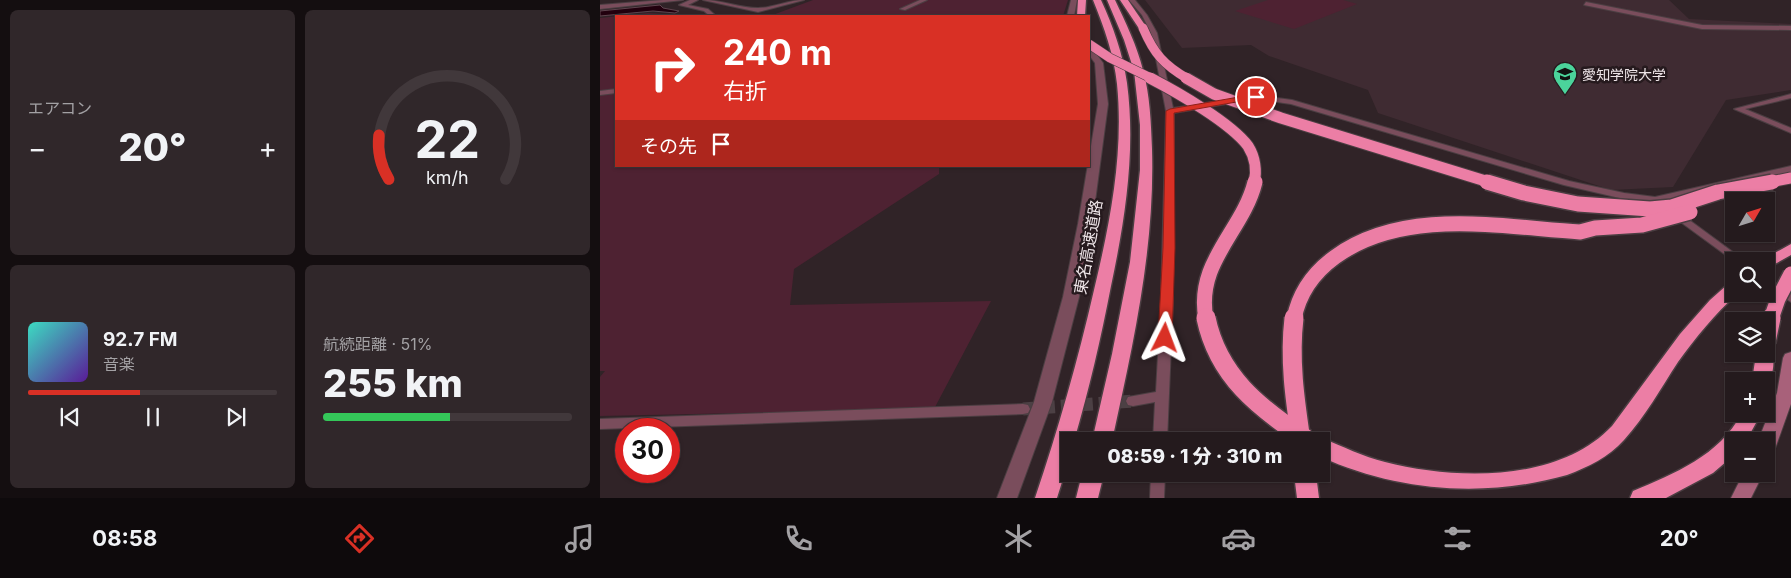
<!DOCTYPE html>
<html lang="ja">
<head>
<meta charset="utf-8">
<style>
	:root { --surface:#241a1d; --page:#30272a; --text:#f1f3f6; --muted:#a3a1a4; --line:#41383b; --accent:#d93025 }
	body { margin:0; font-family:Inter,"Noto Sans JP",sans-serif; background:var(--page); color:var(--text); height:100vh; display:flex; flex-direction:column; font-size:19px; white-space:nowrap }
	* { box-sizing:border-box; margin:0 }
	p { font-size:16px; color:var(--muted) }
	.icon { flex:none; width:28px; height:28px; fill:none; stroke:currentColor; stroke-width:2; stroke-linecap:round; stroke-linejoin:round }
	.map { position:relative; flex:1; overflow:hidden }
	.panel { display:flex; flex-direction:column; gap:10px; padding:10px; background:#140e10; width:600px }
	.panel>* { flex:none }
	.top-card { position:absolute; left:15px; top:15px; width:475px; height:152px; border-radius:0px; box-shadow:0 1px 4px #0004,0 0 0 1px var(--line); background:#d93025; color:#fff; overflow:hidden }
	.needle { width:32px; rotate:51deg }
	.tools { position:absolute; left:1125px; top:192px; display:grid; gap:10px }
	.tools a { display:grid; place-items:center; width:50px; height:50px; border-radius:0px; background:var(--surface); box-shadow:0 1px 4px #0004,0 0 0 1px var(--line); font-size:25px }
	.speed { position:absolute; left:15px; top:418px; display:flex; gap:10px; font-size:25px; font-weight:700; text-align:center }
	.speed>* { display:grid; place-content:center; width:65px; height:65px; border-radius:50%; background:var(--surface); box-shadow:0 1px 4px #0004,0 0 0 1px var(--line); line-height:1 }
	.speed .limit { border:8px solid #d22; background:#fff; color:#111 }
	.pin { position:absolute; display:grid; place-items:center; width:42px; height:42px; color:#fff; margin:-21px; border:2px solid #fff; border-radius:50%; box-shadow:0 1px 5px #0007 }
	.me { position:absolute; width:55px; margin:-28px; rotate:3deg; stroke-linejoin:round; filter:drop-shadow(0 0 4px #0008) }
	.turn { display:flex; align-items:center; gap:18px; height:105px; padding:0 25px; font-size:22px }
	.turn .icon { width:65px; height:65px; stroke-width:2.5 }
	.turn b { display:block; font-size:35px; line-height:42px }
	.then { display:flex; align-items:center; height:48px; padding:0 25px; background:#0003; gap:10px; font-size:19px }
	.big { font-size:38px; font-weight:800; line-height:1.1 }
	.panel .tile { flex:1; display:flex; flex-direction:column; justify-content:center; gap:8px; min-width:0; padding:0 18px; border-radius:8px; background:var(--page) }
	.panel .dial { align-items:center; gap:0 }
	.dial svg { height:130px; overflow:visible; fill:none; stroke:var(--line); stroke-width:7; stroke-linecap:round; text-anchor:middle }
	.dial text { fill:var(--text); stroke:none }
	.song { display:flex; align-items:center; gap:15px }
	.cover { width:60px; height:60px; border-radius:8px; background:linear-gradient(135deg,hsl(170 70% 55%),hsl(270 70% 35%)) }
	.played { height:5px; border-radius:2px; background:linear-gradient(90deg,var(--accent) 45%,var(--line) 45%) }
	.keys { display:flex; justify-content:space-around; direction:ltr }
	.heat { display:flex; justify-content:space-between; align-items:center; font-size:28px; direction:ltr }
	.charge { height:8px; border-radius:4px; background:linear-gradient(90deg,#34c759 51%,var(--line) 0) }
	.panel .tiles { flex:1; display:grid; gap:10px; grid-template-columns:repeat(2,1fr) }
	.trip { position:absolute; left:460px; top:432px; width:270px; height:50px; border-radius:0px; background:var(--surface); box-shadow:0 1px 4px #0004,0 0 0 1px var(--line); font-weight:800; line-height:50px; text-align:center }
	.tab-bar { display:flex; height:80px; justify-content:space-around; align-items:center; background:#0e0a0c; color:var(--muted) }
	.tab-bar .icon { width:35px; height:35px }
	.tab-bar .on { color:var(--accent) }
	.tab-bar b { font-size:22px; color:var(--text) }
	main { display:flex; flex:1; min-height:0 }
	.map>svg:first-child { display:block }
	.built { fill:#3f2b32 }
	.green { fill:#4e2232 }
	.water { fill:#22000e; stroke:#5f454f }
	.lines { fill:none; stroke-linecap:round; stroke-linejoin:round }
	.minor-tunnel { stroke:#4c4044; stroke-width:13; stroke-dasharray:13 6; stroke-linecap:butt }
	.minor-casing { stroke:#4b3e42; stroke-width:2 }
	.tertiary-casing { stroke:#4b3e42; stroke-width:2 }
	.secondary-casing { stroke:#4b3e42; stroke-width:2 }
	.motorway-casing { stroke:#4b3e42; stroke-width:3 }
	.minor { fill:#7a4d5c; fill-rule:evenodd }
	.tertiary { fill:#7a4d5c; fill-rule:evenodd }
	.secondary { fill:#a8617a; fill-rule:evenodd }
	.motorway { fill:#ec7ea5; fill-rule:evenodd }
	.motorway-bridge-far3-casing { stroke:#4b3e42; stroke-width:10; stroke-linecap:butt }
	.motorway-bridge-far2-casing { stroke:#4b3e42; stroke-width:13; stroke-linecap:butt }
	.motorway-bridge-far1-casing { stroke:#4b3e42; stroke-width:18; stroke-linecap:butt }
	.motorway-bridge-casing { stroke:#4b3e42; stroke-width:22; stroke-linecap:butt }
	.motorway-bridge-far3 { stroke:#ec7ea5; stroke-width:9 }
	.motorway-bridge-far2 { stroke:#ec7ea5; stroke-width:11 }
	.motorway-bridge-far1 { stroke:#ec7ea5; stroke-width:15 }
	.motorway-bridge { stroke:#ec7ea5; stroke-width:19 }
	.route { fill:#d93025; stroke:#8d1f18 }
	.labels { text-anchor:middle; dominant-baseline:central; stroke-width:5; stroke-linejoin:round; paint-order:stroke }
	.far-poi-label { font-size:14px; fill:#eee5e8; stroke:#261a1e; text-anchor:start }
	.street-label { font-size:16px; fill:#eee5e8; stroke:#261a1e }
</style>
</head>
<body>
<main>
<section class="panel">
<div class="tiles">
<div class="tile"><p>エアコン</p>
<div class="heat"><a>−</a><b class="big">20°</b><a>+</a></div>
</div>
<div class="tile dial"><svg viewBox="0 0 100 80">
<path d="M14 69A42 42 0 1 1 86 69"/>
<path d="M14 69A42 42 0 0 1 8 42" stroke="#d93025"/>
<text x="50" y="56" font-size="32" font-weight="700">22</text>
<text x="50" y="72" font-size="11">km/h</text>
</svg></div>
<div class="tile">
<div class="song"><i class="cover"></i><div><b>92.7 FM</b><p>音楽</p></div></div>
<div class="played"></div>
<div class="keys"><svg class="icon" aria-label="previous" viewBox="0 0 24 24"><path d="M18 5L8 12l10 7zM5 5v14"/></svg><svg class="icon" aria-label="pause" viewBox="0 0 24 24"><path d="M8 5v14M16 5v14"/></svg><svg class="icon" aria-label="next" viewBox="0 0 24 24"><path d="M6 5l10 7-10 7zM19 5v14"/></svg></div>
</div>
<div class="tile"><p>航続距離 · 51%</p><b class="big">255 km</b><div class="charge"></div></div>
</div>
</section>
<div class="map">
<svg width="1191" height="498" viewBox="0 0 1191 498">
	<rect width="100%" height="100%" fill="#302327"/>
	<polygon class="built" points="545,0 1069,0 1089,19 1191,24 1191,90 1126,100 1073,187 1011,190 778,113 768,90 669,56 651,45 582,48"/>
	<g class="green">
		<polygon points="213,0 468,0 463,16 170,16"/>
		<polygon points="668,0 743,0 757,4 694,29 635,11"/>
		<polygon points="48,13 97,16 16,16 16,166 339,166 339,174 194,269 190,305 391,301 334,409 0,416 0,377 5,371 0,371 0,18"/>
	</g>
	<polygon class="water" points="60,5 63,8 79,11 75,13 53,11 0,16 0,11"/>
	<g class="lines">
		<polyline class="minor-tunnel" points="423,409 533,401"/>
		<g class="minor-casing">
			<g id="minor">
				<polygon points="63,0 83,0 0,9 0,5"/>
				<polygon points="90,0 98,0 88,5 108,9 116,16 110,16 104,11 79,5"/>
				<path d="M103 0C122 0 139 8 158 8 173 8 188 0 204 0L158 12Z"/>
				<polygon points="320,0 327,0 305,10 300,9"/>
				<polygon points="529,0 535,0 547,15 557,33 573,108 656,95 692,100 969,181 1024,193 1055,197 1191,166 1191,172 1055,203 1024,199 964,185 691,104 656,99 574,113 573,299 567,441 553,441 555,402 533,406 528,405 526,401 528,397 556,392 561,299 566,111 551,33 542,15"/>
				<polygon points="986,2 1102,25 1191,26 1191,30 1102,29 984,5"/>
				<polygon points="16,89 16,93 0,95 0,91"/>
				<polygon points="1191,94 1191,98 1145,109 1191,128 1191,133 1134,109"/>
				<polygon points="1074,210 1077,211 1145,261 1134,261 1071,215 1069,213"/>
				<polygon points="1166,277 1191,293 1191,302 1166,285"/>
				<polygon points="423,404 428,405 430,409 428,413 423,414 0,429 0,419"/>
				<polygon points="551,474 565,474 564,498 550,498"/>
			</g>
		</g>
		<g class="tertiary-casing">
			<g id="tertiary">
				<polygon points="471,0 477,0 474,16 467,16"/>
				<polygon points="489,48 492,48 503,63 508,104 492,224 479,297 452,402 417,498 397,498 434,402 463,297 478,224 498,104 495,63 489,55"/>
			</g>
		</g>
		<g class="secondary-casing">
			<g id="secondary">
				<polygon points="1191,352 1191,404 1176,446 1173,452 1166,454 1166,441 1158,441 1177,393 1183,358 1185,354"/>
				<polygon points="1143,474 1163,474 1151,498 1131,498"/>
			</g>
		</g>
		<g class="motorway-casing">
			<g id="motorway">
				<polygon points="478,0 486,0 485,16 477,16"/>
				<path d="M493 0H501C513 26 523 54 527 83 536 151 525 220 511 286 501 338 489 390 474 441H469C469 462 463 479 457 498H435C458 430 478 360 494 290 510 223 524 153 517 84 514 55 504 27 493 0Z"/>
				<path d="M507 0H515C526 23 537 46 543 70 550 95 551 123 552 149 555 248 533 345 512 441H492L512 354 530 262 540 170V125L534 71 524 40Z"/>
				<polygon points="520,0 528,0 547,28 546,30 540,30"/>
				<polygon points="1191,244 1191,255 1166,269 1166,261 1160,261"/>
				<path d="M1134 283V294H1137C1115 314 1096 337 1078 362 1061 388 1045 417 1024 440 1009 457 988 467 967 475 886 498 799 492 721 457V441H713L721 438C743 446 763 457 785 462 855 480 958 483 1012 426L1080 334 1110 300 1128 284Z"/>
				<path d="M1166 348 1171 349C1176 358 1173 380 1166 387V381H1152L1156 354H1166Z"/>
				<path d="M1141 414H1161L1146 441H1134V455L1113 473 1066 498H1030L1033 491C1074 474 1120 455 1141 414Z"/>
				<polygon points="482,474 504,474 498,498 476,498"/>
				<polygon points="694,474 716,474 719,498 697,498"/>
			</g>
		</g>
		<use href="#minor" class="minor"/>
		<use href="#tertiary" class="tertiary"/>
		<use href="#secondary" class="secondary"/>
		<use href="#motorway" class="motorway"/>
		<g class="motorway-bridge-far3-casing">
			<g id="motorway-bridge-far3">
				<path d="M543 28C554 54 564 65 588 79"/>
				<polyline points="489,44 510,58 553,79"/>
			</g>
		</g>
		<g class="motorway-bridge-far2-casing">
			<g id="motorway-bridge-far2">
				<path d="M550 78C577 92 631 123 648 146 655 157 657 171 654 183"/>
				<polyline points="586,78 614,94 681,118 892,183"/>
				<polyline points="1165,183 1191,178"/>
			</g>
		</g>
		<g class="motorway-bridge-far1-casing">
			<g id="motorway-bridge-far1">
				<polyline points="887,182 924,193 978,204 1050,209 1072,207 1118,192 1172,182"/>
				<path d="M606 319C595 262 643 231 655 182"/>
				<path d="M694 319C699 293 713 273 735 257 804 207 900 227 980 232L995 228 1042 225 1090 212"/>
				<polyline points="1171,319 1178,299 1191,274"/>
			</g>
		</g>
		<g class="motorway-bridge-casing">
			<g id="motorway-bridge">
				<path d="M606 318C618 376 659 408 706 439"/>
				<path d="M694 318C689 360 695 400 701 441"/>
				<polyline points="1166,342 1171,318"/>
			</g>
		</g>
		<use href="#motorway-bridge-far3" class="motorway-bridge-far3"/>
		<use href="#motorway-bridge-far2" class="motorway-bridge-far2"/>
		<use href="#motorway-bridge-far1" class="motorway-bridge-far1"/>
		<use href="#motorway-bridge" class="motorway-bridge"/>
	</g>
	<polygon class="route" points="656,94 660,97 659,98 574,113 575,248 572,338 570,341 560,341 558,338 563,248 566,111 570,109"/>
	<defs>
		<g id="university-pin" transform="scale(1.25)"><path d="M0 17L-7.5 6A9.5 9.5 0 1 1 7.5 6Z" fill="#4bd49b" stroke="#261a1e"/><path d="M0-5L7-2L0 1L-7-2ZM-4 1L0 2.5L4 1V4Q0 6-4 4Z" fill="#111"/></g>
	</defs>
	<g fill-rule="evenodd">
		<use href="#university-pin" x="965" y="74"/>
	</g>
	<g class="labels">
		<g class="far-poi-label">
			<text x="982" y="74">愛知学院大学</text>
		</g>
		<g class="street-label">
			<text transform="translate(488 247) rotate(-80)">東名高速道路</text>
		</g>
	</g>
</svg>
<div class="tools">
<a><svg class="needle" viewBox="-14 -14 28 28"><path d="M0-13l5 13h-10z" fill="#e53935"/><path d="M0 13l5-13h-10z" fill="#a3a1a4"/></svg></a>
<a><svg class="icon" aria-label="search" viewBox="0 0 24 24"><circle cx="10" cy="10" r="6"/><path d="M15 15l6 6"/></svg></a>
<a><svg class="icon" aria-label="layers" viewBox="0 0 24 24"><path d="M12 4l9 5-9 5-9-5zM3 14l9 5 9-5"/></svg></a>
<a>+</a>
<a>−</a>
</div>
<div class="speed"><div class="limit">30</div></div>
<div class="pin" style="left:656px;top:97px;background:#d93025"><svg class="icon" aria-label="arrive" viewBox="0 0 24 24"><path d="M6 21V4h12l-3 4 3 4H6"/></svg></div>
<svg class="me" style="left:565px;top:338px" viewBox="-20 -20 40 40"><path d="M0-17L14 15 0 8-14 15z" fill="#d93025" stroke="#fff" stroke-width="4"/></svg>
<div class="trip">08:59 · 1 分 · 310 m</div>
<div class="top-card">
<div class="turn"><svg class="icon" aria-label="right" viewBox="0 0 24 24"><path d="M7 20v-9h11M14 6l5 5-5 5"/></svg><div><b>240 m</b>右折</div></div>
<div class="then">その先<svg class="icon" aria-label="arrive" viewBox="0 0 24 24"><path d="M6 21V4h12l-3 4 3 4H6"/></svg></div>
</div>
</div>
</main>
<nav class="tab-bar">
<b>08:58</b>
<svg class="icon on" aria-label="directions" viewBox="0 0 24 24"><path d="M12 3l9 9-9 9-9-9zM9 14v-3h6M13 9l2 2-2 2"/></svg>
<svg class="icon" aria-label="music" viewBox="0 0 24 24"><path d="M9 18V5l10-2v13"/><circle cx="6" cy="18" r="3"/><circle cx="16" cy="16" r="3"/></svg>
<svg class="icon" aria-label="phone" viewBox="0 0 24 24"><path d="M5 4h4l2 5-3 2q2 4 5 5l2-3 5 2v4C11 20 4 13 5 4z"/></svg>
<svg class="icon" aria-label="climate" viewBox="0 0 24 24"><path d="M12 3v18M4 7l16 10M4 17L20 7"/></svg>
<svg class="icon" aria-label="car" viewBox="0 0 24 24"><path d="M5 17H2v-5l4-1 3-4h7l3 4 3 1v5h-3M9 17h6M6 11h13"/><circle cx="7" cy="17" r="2"/><circle cx="17" cy="17" r="2"/></svg>
<svg class="icon" aria-label="filters" viewBox="0 0 24 24"><path d="M4 7h16M4 17h16"/><circle cx="9" cy="7" r="2"/><circle cx="15" cy="17" r="2"/></svg>
<b>20°</b>
</nav>
</body>
</html>
